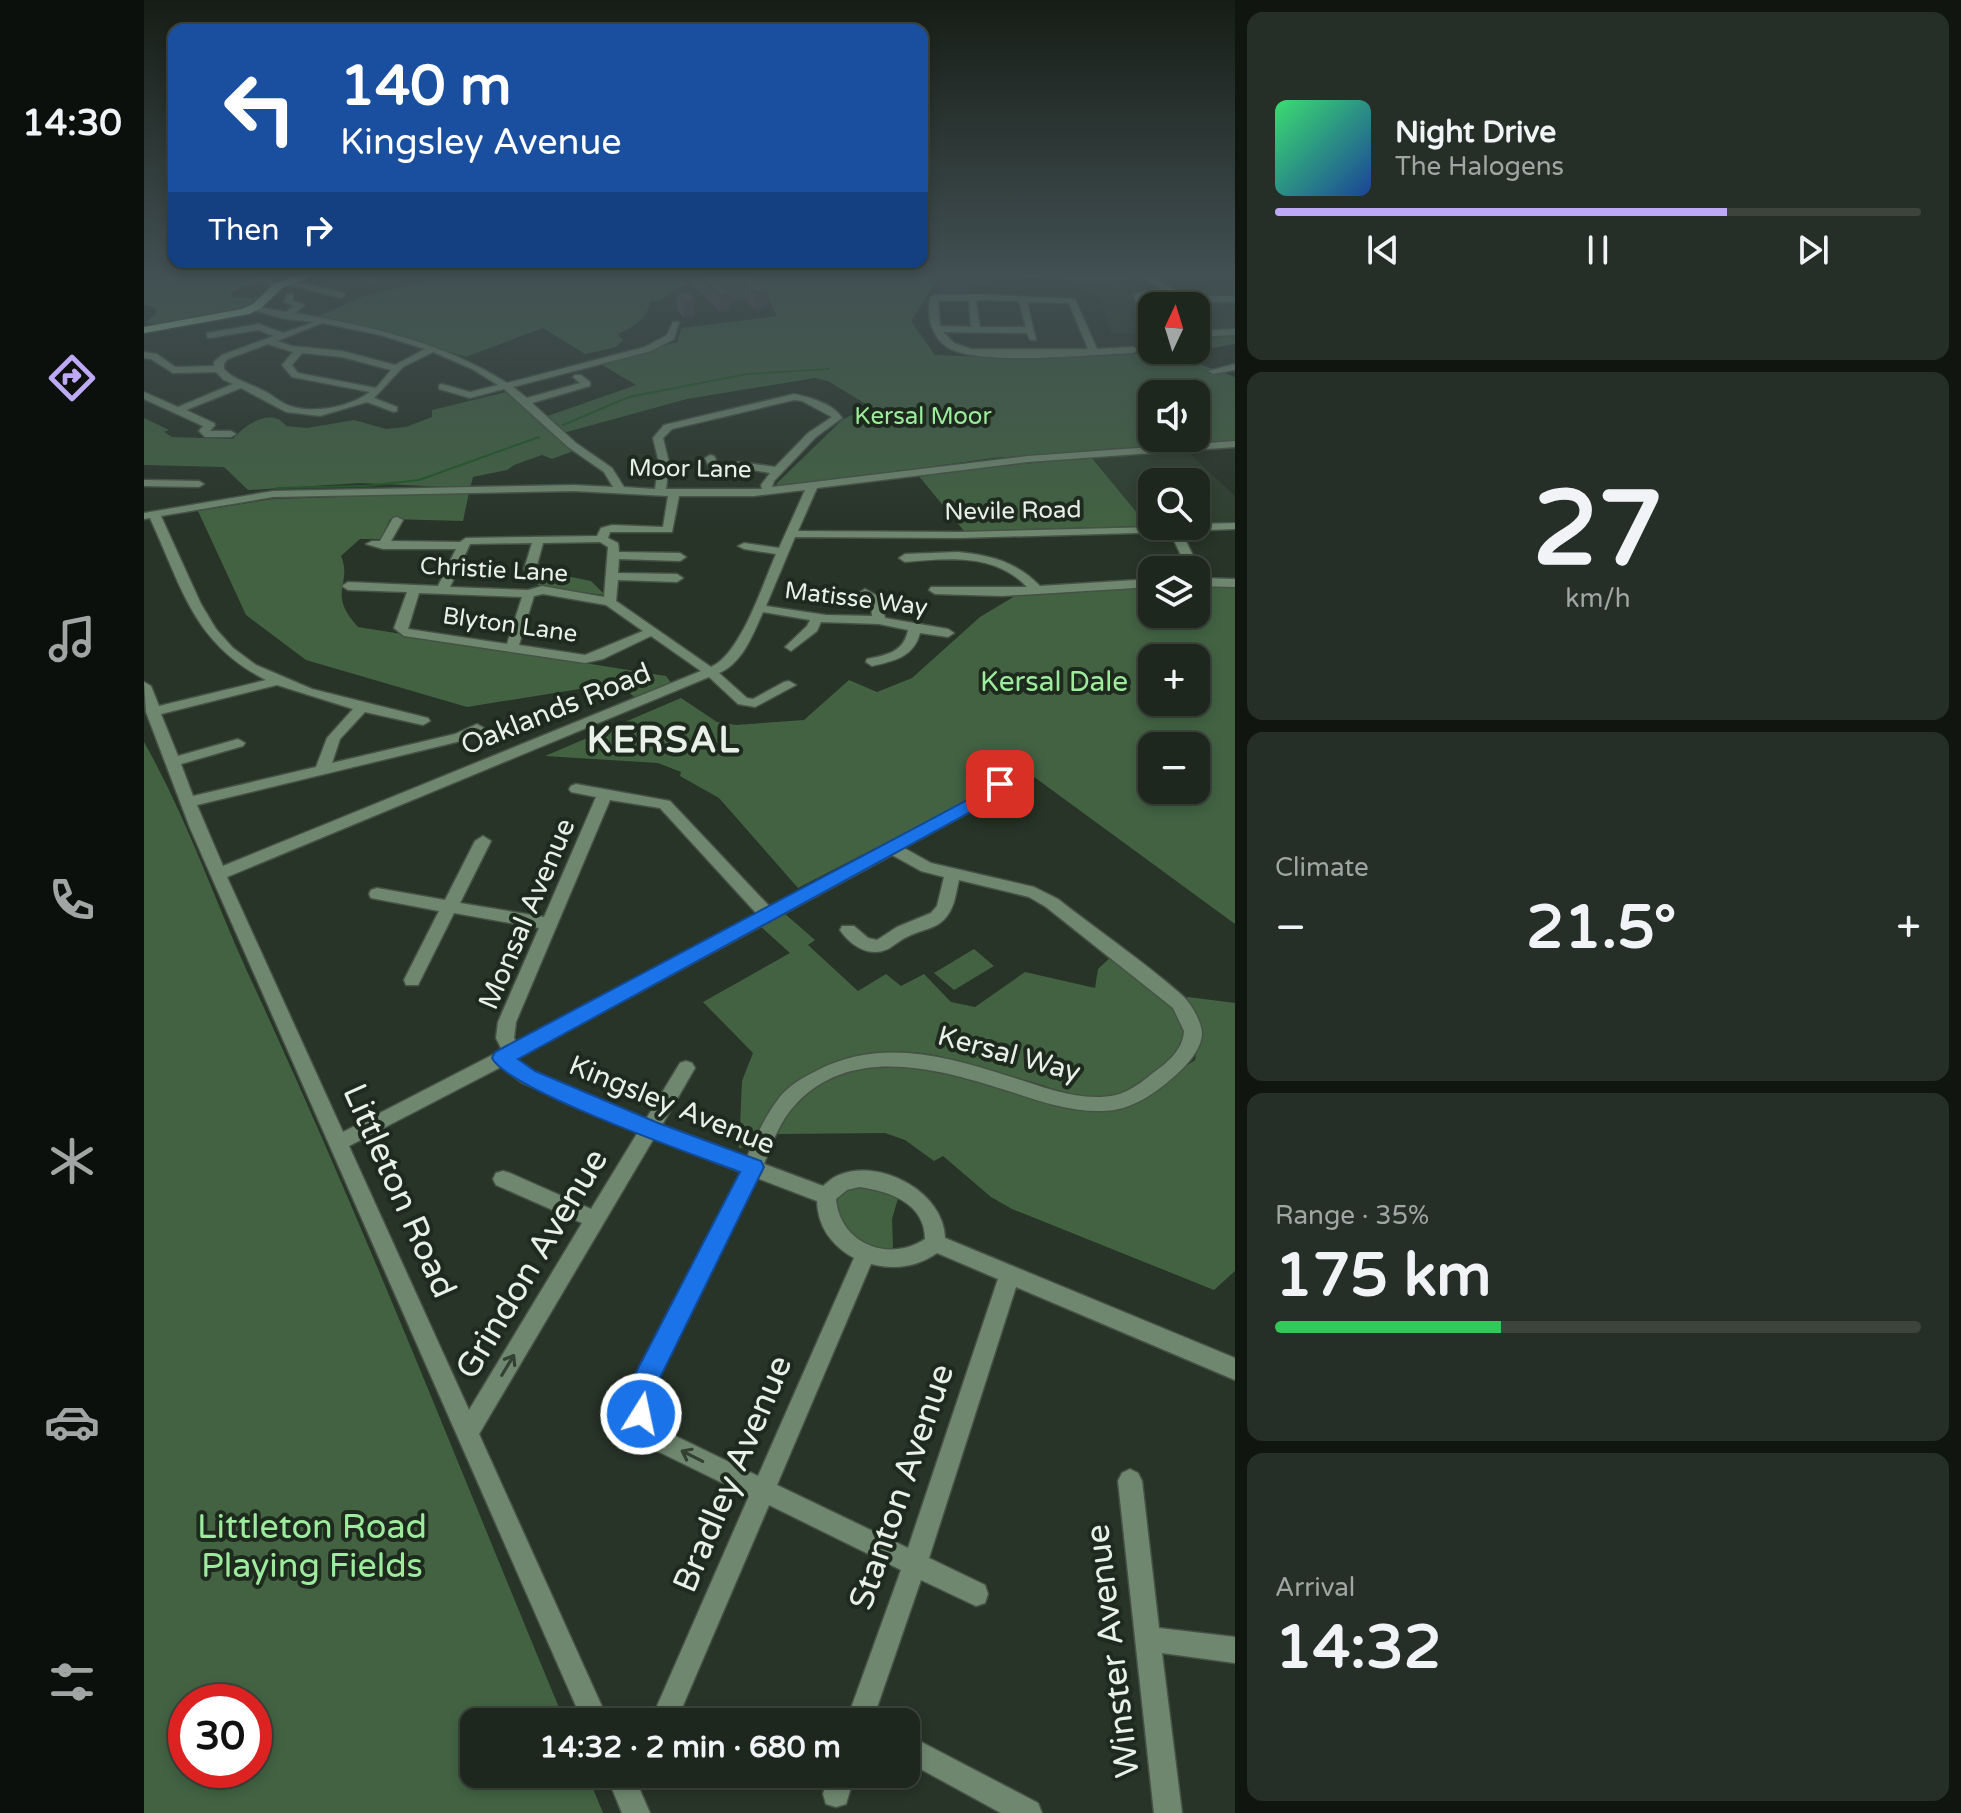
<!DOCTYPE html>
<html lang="en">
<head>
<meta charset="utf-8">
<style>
	:root { --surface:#1e271e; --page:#262f27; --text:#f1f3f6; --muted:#a1a5a4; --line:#3c443c; --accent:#bda9f5 }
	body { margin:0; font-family:"Varela Round",sans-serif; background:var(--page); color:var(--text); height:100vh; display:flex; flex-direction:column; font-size:30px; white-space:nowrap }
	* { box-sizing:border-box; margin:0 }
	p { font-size:26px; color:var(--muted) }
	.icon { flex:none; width:44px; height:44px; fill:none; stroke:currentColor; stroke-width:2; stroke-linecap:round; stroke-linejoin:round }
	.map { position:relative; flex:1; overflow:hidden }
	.sheet { display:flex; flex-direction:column; gap:12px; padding:12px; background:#101510; width:726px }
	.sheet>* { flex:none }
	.guide { position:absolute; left:24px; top:24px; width:760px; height:244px; border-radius:16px; box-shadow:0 4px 12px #0003,0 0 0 2px var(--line); background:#1a4fa0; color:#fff; overflow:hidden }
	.needle { width:52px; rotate:4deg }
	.buttons { position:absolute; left:994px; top:292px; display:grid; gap:16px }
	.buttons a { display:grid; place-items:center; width:72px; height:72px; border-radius:16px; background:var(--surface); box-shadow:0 4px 12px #0003,0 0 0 2px var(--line); font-size:40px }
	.speed { position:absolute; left:24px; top:1684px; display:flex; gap:16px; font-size:40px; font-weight:700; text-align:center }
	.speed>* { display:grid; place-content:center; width:104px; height:104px; border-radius:50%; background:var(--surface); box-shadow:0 4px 12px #0003,0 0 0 2px var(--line); line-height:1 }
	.speed .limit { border:12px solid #d22; background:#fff; color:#111 }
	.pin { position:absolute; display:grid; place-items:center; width:68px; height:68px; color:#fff; margin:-34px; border-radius:16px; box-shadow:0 4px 12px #0006 }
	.me { position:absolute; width:88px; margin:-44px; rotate:10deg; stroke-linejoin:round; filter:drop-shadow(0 0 6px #0008) }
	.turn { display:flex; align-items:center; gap:28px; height:168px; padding:0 40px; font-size:36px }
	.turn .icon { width:104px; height:104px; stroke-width:2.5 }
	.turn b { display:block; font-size:56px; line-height:68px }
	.then { display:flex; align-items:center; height:76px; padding:0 40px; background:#0003; gap:16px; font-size:30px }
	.big { font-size:60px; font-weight:800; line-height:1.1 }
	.sheet .card { flex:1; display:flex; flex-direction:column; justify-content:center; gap:12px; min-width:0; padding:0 28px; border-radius:16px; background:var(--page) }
	.sheet .dial { align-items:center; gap:0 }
	.dial b { font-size:104px; line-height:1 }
	.song { display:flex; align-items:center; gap:24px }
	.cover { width:96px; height:96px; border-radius:12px; background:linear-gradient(135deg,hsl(140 70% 55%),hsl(220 70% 35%)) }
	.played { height:8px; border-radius:4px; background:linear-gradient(90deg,var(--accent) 70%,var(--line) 70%) }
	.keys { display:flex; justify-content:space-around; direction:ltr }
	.heat { display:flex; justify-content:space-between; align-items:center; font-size:44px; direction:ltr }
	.charge { height:12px; border-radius:6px; background:linear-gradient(90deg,#34c759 35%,var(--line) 0) }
	.trip { position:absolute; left:316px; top:1708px; width:460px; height:80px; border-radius:16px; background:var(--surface); box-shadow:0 4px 12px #0003,0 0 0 2px var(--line); font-weight:800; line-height:80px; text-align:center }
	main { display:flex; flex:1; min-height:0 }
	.menu { display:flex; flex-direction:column; width:144px; justify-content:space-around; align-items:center; background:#0c100c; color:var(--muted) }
	.menu .icon { width:56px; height:56px }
	.menu .active { color:var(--accent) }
	.menu b { font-size:36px; color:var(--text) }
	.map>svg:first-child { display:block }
	.built { fill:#2f3f2f }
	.green { fill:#426242; fill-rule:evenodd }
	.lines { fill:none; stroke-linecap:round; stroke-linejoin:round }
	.stream { stroke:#215925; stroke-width:2 }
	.minor-casing { stroke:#475247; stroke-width:3 }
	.major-casing { stroke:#475247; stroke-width:3 }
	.minor { fill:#6f876f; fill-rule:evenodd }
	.major { fill:#addeac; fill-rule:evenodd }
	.wall { fill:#514d5b }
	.shaded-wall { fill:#423f4a }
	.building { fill:#5e5a6a; stroke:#423f4a; stroke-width:2 }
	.oneway { stroke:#334133 }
	.route { fill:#1a73e8; stroke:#114b97; stroke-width:2 }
	.labels { text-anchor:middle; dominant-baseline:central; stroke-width:8; stroke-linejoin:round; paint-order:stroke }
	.far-park-label { font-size:24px; fill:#9dec9e; stroke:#1f2a1f }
	.far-street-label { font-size:24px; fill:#e8f0e8; stroke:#1f2a1f }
	.park-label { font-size:28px; fill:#9dec9e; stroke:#1f2a1f }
	.street-label { font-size:28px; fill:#e8f0e8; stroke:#1f2a1f }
	.near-street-label { font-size:34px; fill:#e8f0e8; stroke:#1f2a1f }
	.near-park-label { font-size:34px; fill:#9dec9e; stroke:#1f2a1f }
	.district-label { font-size:36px; font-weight:bold; letter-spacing:2px; fill:#e8f0e8; stroke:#1f2a1f }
</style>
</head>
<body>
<main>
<nav class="menu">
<b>14:30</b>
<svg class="icon active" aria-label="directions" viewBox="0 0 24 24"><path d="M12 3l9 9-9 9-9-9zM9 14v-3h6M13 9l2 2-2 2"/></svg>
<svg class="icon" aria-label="music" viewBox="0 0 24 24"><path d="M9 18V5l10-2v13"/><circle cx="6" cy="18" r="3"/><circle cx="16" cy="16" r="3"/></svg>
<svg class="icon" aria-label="phone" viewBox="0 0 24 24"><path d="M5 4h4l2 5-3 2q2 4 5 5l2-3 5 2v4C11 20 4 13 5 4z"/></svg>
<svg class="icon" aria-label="climate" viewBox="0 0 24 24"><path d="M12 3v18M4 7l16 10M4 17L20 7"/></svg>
<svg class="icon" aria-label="car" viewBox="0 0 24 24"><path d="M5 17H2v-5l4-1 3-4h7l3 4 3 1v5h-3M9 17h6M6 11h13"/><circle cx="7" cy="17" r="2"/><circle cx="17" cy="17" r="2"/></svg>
<svg class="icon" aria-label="filters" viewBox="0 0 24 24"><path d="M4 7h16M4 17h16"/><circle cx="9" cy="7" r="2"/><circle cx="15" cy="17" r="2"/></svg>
</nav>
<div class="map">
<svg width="1091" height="1813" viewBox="0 0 1091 1813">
	<rect width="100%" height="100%" fill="#283428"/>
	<g class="built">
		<polygon points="928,280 973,280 981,293 999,295 1003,309 1008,310 1008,335 967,333 957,299 930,285"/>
		<polygon points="1091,286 1091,334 1052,335 1052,306 1037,306 1026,289"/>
		<polygon points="1042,450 1091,496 1091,521 1052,525 1052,482 1008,482 1008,526 1004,526 947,457"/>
	</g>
	<g class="green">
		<path d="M0 272H98L117 281 89 291 86 297 115 298C91 316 31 327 1 323L11 314 12 308 0 305Z"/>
		<path d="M325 272H798L767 321 791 355 861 358 1015 353V350H1052V335L1091 334V344L1030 355 1091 377V441L849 458 640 487 632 484 698 420 725 406 684 381 671 378 543 399 419 433 401 417 492 385 455 363 533 342 537 328 633 316 612 274 544 283 516 300 507 301C503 318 490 327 474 334L479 340 472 347 441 354 399 328 322 357 253 335 175 316 220 296ZM1008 394H1052V438H1008Z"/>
		<path d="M362 392 429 451 408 459 398 455 370 465 363 470 329 477 326 488 216 483 104 490 80 467 0 465V418L25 430 20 432 28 437 89 439C101 424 128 407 142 426L163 428 210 420 242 429 262 427 288 417V410Z"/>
		<polygon points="947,457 1004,526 820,531 774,475"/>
		<path d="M325 493 319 521 246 519 237 539H216L197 556C209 585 182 592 214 627L522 676 528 684 493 699 473 683 323 707 162 660 102 615 54 511 129 499Z"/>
		<polygon points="422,576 447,581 461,595 402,588 390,583"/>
		<path d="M1052 585 1091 586V924L871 763 830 797 654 888 575 798 536 776 537 772 514 763 401 756 537 698 573 722 592 725 660 720 705 680 733 692 768 678 836 617 876 593 1008 586V614H1052ZM1008 658H1052V702H1008ZM1008 746H1052V790H1008Z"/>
		<path d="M0 742C41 814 68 893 102 969 217 1216 316 1470 421 1722H330V1774H443L459 1813H0ZM42 1702H110V1770H42Z"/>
		<path d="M640 913 671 940 664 945 714 991 742 974 757 986 780 974 807 1002 831 1007 881 972 951 988 954 969 970 954 1035 1008 1042 1020 1038 1054C1019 1068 995 1092 972 1097 944 1102 914 1090 888 1082 815 1061 753 1033 680 1068 660 1077 645 1087 631 1104 621 1116 615 1133 608 1147L595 1148 598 1081 609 1053 559 1002 646 953 616 926Z"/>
		<polygon points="830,949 850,966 810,990 790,973"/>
		<polygon points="1044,997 1091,1003 1091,1271 1070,1290 868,1209 847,1197 799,1156 790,1161 761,1140 741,1133 633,1134 653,1100 665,1088 712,1065 774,1061 929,1105 989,1102 1051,1060 1056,1031 1040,999"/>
		<polygon points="710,1184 755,1195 748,1219 749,1247 744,1252 716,1243 717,1240 712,1237 709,1239 686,1203"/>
	</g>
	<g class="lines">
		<g class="stream">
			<polyline points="1052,337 1091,336"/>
			<polyline points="996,353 1013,350"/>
			<polyline points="419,425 485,397 603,374 685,369"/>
			<polyline points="133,488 221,486 275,480 395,437"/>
		</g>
		<g class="minor-casing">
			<g id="minor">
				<polygon points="100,272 111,272 138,286 131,288"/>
				<polygon points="210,272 220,272 234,281 227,283"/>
				<polygon points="843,272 953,277 1055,272 1051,274 1010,277 1039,296 1091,296 1091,302 1037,302 1023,294 998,296 1008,322 1008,337 1004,334 989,294 1017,289 1000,278 953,281 847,274"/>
				<polygon points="144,280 200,293 201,295 197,298 141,284 141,280"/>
				<path d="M143 294H149V301L161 305 151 313C226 326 298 342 363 383L501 347 523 335 529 322H535L530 339 507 351 369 387 383 398 436 383 429 377 431 375H437L446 382V386L388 403 432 443 468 468 480 487 511 489 515 463 509 438 520 425 650 394C665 397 690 404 698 418L672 437 630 481 628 487 884 456 1091 441V447L884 462 673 488 654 531 815 532 1052 526V524L1091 523V529L1037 531 1056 570 1052 573V570H1044L1026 532 815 538 651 537 622 606 682 615 728 616 727 602 715 593 721 589 737 598 741 618 804 629 810 633 804 637 776 633C770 657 750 661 728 666L722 662 723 659C743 655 760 652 764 630L735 624 677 622 673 631 647 651 641 647 663 626 666 620 619 612C609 634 599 663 575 673L603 698 609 699 640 682 645 681 652 685 611 707 594 704 565 677 83 877 199 1132 358 1050 352 1038 354 1022 395 928 310 913 274 985H262L260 980 295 911 227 898 225 894 227 890 233 888 301 900 331 841 339 836 347 841 316 903 400 917 452 797 427 792 425 789 427 786 432 784 526 801 626 907 832 797C840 784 865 767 880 769L882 772 880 775 847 795 842 803 760 848 787 863 890 887 914 899C953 930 1002 963 1039 996 1047 1004 1058 1022 1058 1034 1057 1049 1044 1064 1033 1074 1012 1093 987 1111 958 1111 923 1112 891 1099 858 1089 791 1068 706 1045 651 1105 636 1121 628 1143 620 1164L679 1186C684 1182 689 1177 695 1175 736 1158 800 1192 801 1238L1091 1358V1380L872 1287 785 1558 841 1585 844 1594 841 1603 832 1606 777 1580 728 1722H702L757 1570 625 1505 532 1722H506L605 1496 501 1445 485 1409V1390L488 1382 597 1172 510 1138 335 1434 465 1722H439L46 828 2 712 0 682 7 686 15 706 122 680C49 643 38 587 6 518L0 519V513L129 491 430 485 469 487 460 472 424 447 360 389 326 398 295 389V385L298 384 326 392 354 385 328 369 289 352 259 367 230 398 253 407V411L250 412 223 402 176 416 142 412 97 388 42 410 70 423 71 425 66 431H87L92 434 87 437H61L55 431 59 426 0 399V392L34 407 89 384 80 380 72 372 29 373 7 359 0 358V352L13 354 31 367 70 366V362L78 355 130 336 114 330 66 338 63 337V333L115 324 139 333 170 322 142 319 104 309 108 306 142 312 150 306 140 302ZM178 323 236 335 281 349 251 365 198 351 148 346 133 341ZM124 344 149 352 138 365 148 377 226 392C206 407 169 414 146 406 136 403 128 394 118 390 105 383 90 380 80 369V363L84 359ZM158 353 198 357 247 370 232 388 154 373 148 365ZM650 400 658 401 688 417 664 433 631 467 597 462 574 464 570 456 566 455 561 458 566 469 570 470 597 468 626 473 617 485 618 489H522L525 463 519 438 528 429ZM661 490 635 548 600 543 594 546 600 549 632 554C619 583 597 654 567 667L472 601 474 580 533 582 539 578 533 574 474 573 475 559 536 561 542 557 536 553 475 552 474 543 464 538 466 532H528L535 496H610ZM430 491 524 496 519 527 468 525 457 528 453 536 322 538 316 542 247 541 259 520 253 517 249 518 236 541H228L222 544 239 549H312L294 586 204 582 198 586 204 590 263 592 250 628 260 636 441 663 459 659 507 636 557 671 79 866 53 805 321 740 340 728 333 724 311 734 188 763 196 739 221 712 279 725 286 721 284 718 168 689 112 665 89 648 72 629 57 604 17 516 129 497ZM456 542 464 547 460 597 398 586 384 590 306 587 326 544 388 543 380 569 386 573 392 569 399 543ZM275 593 378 597 363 644 264 629ZM399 594 462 605 499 631 441 655 375 645 390 596ZM133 685 209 709 183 738 172 767 49 796 37 764 99 746 101 743 94 739 34 756 17 714ZM466 800 516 808 613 914 372 1042 370 1038 372 1022ZM748 855 777 871 800 877 793 906 787 913 753 927 733 940 724 938 710 926H698L696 930C706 945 725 958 744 949 751 945 757 939 765 936 778 929 794 929 803 916 811 906 812 892 815 880L885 897 902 907 1029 1008 1040 1031C1039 1050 1023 1063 1009 1073 998 1082 985 1092 972 1095 936 1103 897 1086 864 1076 802 1056 736 1038 674 1070 660 1077 645 1085 635 1098 621 1116 612 1137 603 1157L518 1125 551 1068 548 1063 542 1061 536 1063 502 1119 389 1072 372 1059ZM357 1067 377 1082 494 1132 447 1209 366 1173 359 1171 352 1173 349 1179 352 1185 438 1223 325 1410 205 1146ZM613 1178 673 1201C674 1227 687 1245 710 1258L614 1476 517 1429C508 1417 505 1406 507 1392ZM715 1187C745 1191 781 1203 781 1239 745 1263 696 1244 692 1199L703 1190ZM793 1253 854 1279 764 1548 633 1485 727 1264C751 1270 773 1267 793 1253Z"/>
				<path d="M833 294 931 299 953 349 989 347 994 350 989 353C950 354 833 367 803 347 787 336 783 317 786 298L790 295ZM836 300 875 301 882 327H836L832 302ZM794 301H825L827 327 796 326ZM883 302 925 303 944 349H827L810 343 799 332 883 333 886 340H892Z"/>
				<polygon points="1091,329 1091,335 1052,337 1052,331"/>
				<polygon points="1091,364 1091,370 1069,374 1064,371"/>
				<polygon points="0,480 55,481 60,484 55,487 0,486"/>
				<path d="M814 552C846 555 873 562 896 586L1008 579V587L858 596 791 594 785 590 787 587H883C851 553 804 558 761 562L755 558 761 554Z"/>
				<polygon points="1052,578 1091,579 1091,587 1052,586"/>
				<polygon points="986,1469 994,1473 998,1481 1015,1628 1091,1637 1091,1663 1018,1653 1038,1813 1010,1813 974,1481 978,1473"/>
				<polygon points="762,1734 894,1803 898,1813 857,1813 762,1761"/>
				<polygon points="462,1774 489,1774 506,1813 478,1813"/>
				<polygon points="685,1774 711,1774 702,1804 692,1807 682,1804 679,1794"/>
			</g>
		</g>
		<g class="major-casing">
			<polygon id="major" points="164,272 179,272 138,288 117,308 105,314 0,333 0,327 98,309 109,304 130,284"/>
		</g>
		<use href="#minor" class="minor"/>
		<use href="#major" class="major"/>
	</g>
	<g class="wall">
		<polygon points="546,272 604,272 623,307 611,309 601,300 586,302 586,310 576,312 546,283"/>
		<polygon points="797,272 850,272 848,285 827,286 821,291 794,290"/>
		<polygon points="533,293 551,299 551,316 540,318 533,310"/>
	</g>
	<g class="shaded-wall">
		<polygon points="826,272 829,272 827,286 821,291 823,274"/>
		<polygon points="601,283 601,300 586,302 586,310 576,312 576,295 579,286"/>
		<polygon points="624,290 623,307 611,309 611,292"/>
		<polygon points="551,299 551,316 540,318 540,301"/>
	</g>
	<g class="building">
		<polygon points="552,272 604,272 624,290 611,292 601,283 579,286 587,293 576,295"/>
		<polygon points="797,272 826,272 823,274 796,273"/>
		<polygon points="543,292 551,299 540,301 533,293"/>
	</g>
	<defs><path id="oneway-shaft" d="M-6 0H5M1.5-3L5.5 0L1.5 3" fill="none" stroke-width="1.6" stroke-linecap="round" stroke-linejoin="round" transform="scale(2)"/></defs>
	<g class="oneway">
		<use href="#oneway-shaft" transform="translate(364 1365) rotate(-59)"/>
		<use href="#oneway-shaft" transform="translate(548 1456) rotate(-153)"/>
	</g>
	<linearGradient id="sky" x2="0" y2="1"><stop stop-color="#161d16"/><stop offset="0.52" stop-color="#425053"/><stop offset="1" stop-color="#425053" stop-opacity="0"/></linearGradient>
	<rect width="1091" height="526" fill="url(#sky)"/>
	<path class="route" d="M856 778 864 784 843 803 374 1059 391 1071 514 1123 617 1161 620 1167 509 1392V1414L506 1423 497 1427 488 1423C482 1410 482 1395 487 1382L596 1172C553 1156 364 1090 348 1058L351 1052 831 796Z"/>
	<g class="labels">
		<g class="far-park-label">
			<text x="779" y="416">Kersal Moor</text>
		</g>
		<g class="far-street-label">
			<text transform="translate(546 469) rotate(1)">Moor Lane</text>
			<text transform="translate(869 511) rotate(-1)">Nevile Road</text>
			<text transform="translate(350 570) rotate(3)">Christie Lane</text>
			<text transform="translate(712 599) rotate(7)">Matisse Way</text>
			<text transform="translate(366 625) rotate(8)">Blyton Lane</text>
		</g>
		<g class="park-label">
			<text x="910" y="682">Kersal Dale</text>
		</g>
		<g class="street-label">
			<text transform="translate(412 709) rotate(-22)">Oaklands Road</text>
			<text transform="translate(383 914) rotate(-67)">Monsal Avenue</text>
			<text transform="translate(865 1054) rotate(15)">Kersal Way</text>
			<text transform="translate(528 1105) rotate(22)">Kingsley Avenue</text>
		</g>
		<g class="near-street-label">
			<text transform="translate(255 1191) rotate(66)">Littleton Road</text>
			<text transform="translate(388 1264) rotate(-59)">Grindon Avenue</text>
			<text transform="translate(589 1474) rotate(-67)">Bradley Avenue</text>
			<text transform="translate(758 1487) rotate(-71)">Stanton Avenue</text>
			<text transform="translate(969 1651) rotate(-97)">Winster Avenue</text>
		</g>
		<g class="near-park-label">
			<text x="168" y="1527">Littleton Road<tspan x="168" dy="39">Playing Fields</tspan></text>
		</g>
		<g class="district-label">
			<text x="520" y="740">KERSAL</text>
		</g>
	</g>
</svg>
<div class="buttons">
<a><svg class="needle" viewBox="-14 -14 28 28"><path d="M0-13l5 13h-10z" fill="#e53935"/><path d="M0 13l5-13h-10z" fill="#a1a5a4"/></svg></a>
<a><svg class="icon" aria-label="sound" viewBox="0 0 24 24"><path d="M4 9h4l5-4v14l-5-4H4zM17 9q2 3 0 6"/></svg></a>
<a><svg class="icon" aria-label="search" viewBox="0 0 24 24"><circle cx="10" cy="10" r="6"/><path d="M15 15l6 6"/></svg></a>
<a><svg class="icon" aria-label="layers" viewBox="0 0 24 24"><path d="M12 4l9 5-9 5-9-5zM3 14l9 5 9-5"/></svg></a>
<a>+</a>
<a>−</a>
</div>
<div class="speed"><div class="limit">30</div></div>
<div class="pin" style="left:856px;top:784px;background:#d93025"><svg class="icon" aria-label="arrive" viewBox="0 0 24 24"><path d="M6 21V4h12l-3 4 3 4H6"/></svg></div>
<svg class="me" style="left:497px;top:1414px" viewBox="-20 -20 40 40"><circle r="17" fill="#1a73e8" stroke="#fff" stroke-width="3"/><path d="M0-11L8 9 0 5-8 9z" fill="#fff"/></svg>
<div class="trip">14:32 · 2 min · 680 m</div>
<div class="guide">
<div class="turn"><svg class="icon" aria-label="left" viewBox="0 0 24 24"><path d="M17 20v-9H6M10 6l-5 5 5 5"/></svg><div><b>140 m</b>Kingsley Avenue</div></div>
<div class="then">Then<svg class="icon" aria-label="right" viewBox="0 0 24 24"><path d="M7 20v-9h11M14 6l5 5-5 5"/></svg></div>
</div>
</div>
<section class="sheet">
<div class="card">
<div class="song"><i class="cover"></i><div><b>Night Drive</b><p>The Halogens</p></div></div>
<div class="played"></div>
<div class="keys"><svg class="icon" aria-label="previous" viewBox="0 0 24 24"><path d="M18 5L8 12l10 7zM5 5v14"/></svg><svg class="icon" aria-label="pause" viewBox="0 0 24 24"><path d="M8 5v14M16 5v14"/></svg><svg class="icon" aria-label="next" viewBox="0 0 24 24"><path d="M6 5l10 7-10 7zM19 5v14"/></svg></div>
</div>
<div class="card dial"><b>27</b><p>km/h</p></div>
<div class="card"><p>Climate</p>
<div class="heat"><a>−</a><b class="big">21.5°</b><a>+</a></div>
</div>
<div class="card"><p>Range · 35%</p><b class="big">175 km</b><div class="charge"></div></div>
<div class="card"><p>Arrival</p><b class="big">14:32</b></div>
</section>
</main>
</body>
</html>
